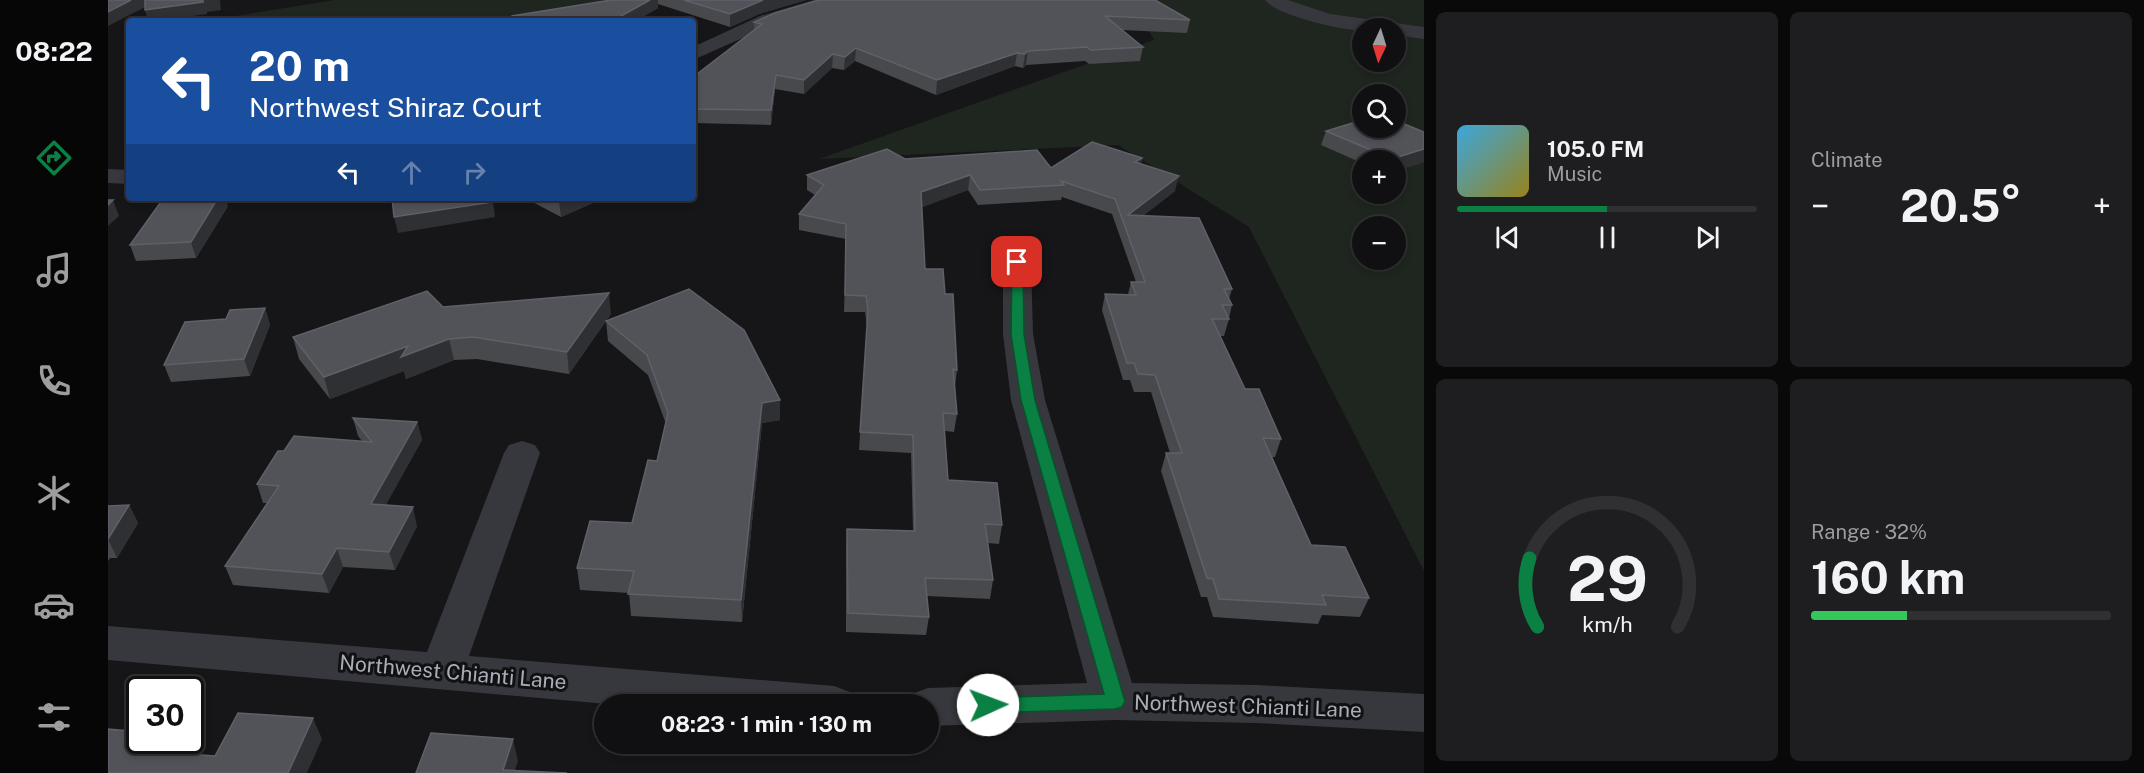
<!DOCTYPE html>
<html lang="en">
<head>
<meta charset="utf-8">
<style>
	:root { --surface:#101012; --page:#1e1e20; --text:#f1f3f6; --muted:#9c9d9f; --line:#303032; --accent:#0b8043 }
	body { margin:0; font-family:"Public Sans",sans-serif; background:var(--page); color:var(--text); height:100vh; display:flex; flex-direction:column; font-size:22px; white-space:nowrap }
	* { box-sizing:border-box; margin:0 }
	p { font-size:20px; color:var(--muted) }
	.icon { flex:none; width:33px; height:33px; fill:none; stroke:currentColor; stroke-width:2; stroke-linecap:round; stroke-linejoin:round }
	.map { position:relative; flex:1; overflow:hidden }
	.details { display:flex; flex-direction:column; gap:12px; padding:12px; background:#09090a; width:720px }
	.details>* { flex:none }
	.top-card { position:absolute; left:18px; top:18px; width:570px; height:183px; border-radius:6px; box-shadow:0 3px 9px #0003,0 0 0 2px var(--line); background:#1a4fa0; color:#fff; overflow:hidden }
	.needle { width:39px; rotate:184deg }
	.buttons { position:absolute; left:1244px; top:18px; display:grid; gap:12px }
	.buttons a { display:grid; place-items:center; width:54px; height:54px; border-radius:50%; background:var(--surface); box-shadow:0 3px 9px #0003,0 0 0 2px var(--line); font-size:30px }
	.speed { position:absolute; left:18px; top:676px; display:flex; gap:12px; font-size:30px; font-weight:700; text-align:center }
	.speed>* { display:grid; place-content:center; width:78px; height:78px; border-radius:50%; background:var(--surface); box-shadow:0 3px 9px #0003,0 0 0 2px var(--line); line-height:1 }
	.speed .limit { border:3px solid #111; border-radius:9px; background:#fff; color:#111 }
	.pin { position:absolute; display:grid; place-items:center; width:51px; height:51px; color:#fff; margin:-26px; border-radius:12px; box-shadow:0 3px 9px #0006 }
	.me { position:absolute; width:66px; margin:-33px; rotate:88deg; stroke-linejoin:round; filter:drop-shadow(0 0 4px #0008) }
	.turn { display:flex; align-items:center; gap:21px; height:126px; padding:0 24px; font-size:27px }
	.turn .icon { width:78px; height:78px; stroke-width:2.5 }
	.turn b { display:block; font-size:42px; line-height:51px }
	.lanes { display:flex; align-items:center; height:57px; padding:0 24px; background:#0003; justify-content:center; gap:30px; direction:ltr }
	.lanes .off { opacity:.35 }
	.big { font-size:45px; font-weight:700; line-height:1.1 }
	.details .widget { flex:1; display:flex; flex-direction:column; justify-content:center; gap:9px; min-width:0; padding:0 21px; border-radius:9px; background:var(--page) }
	.details .dial { align-items:center; gap:0 }
	.dial svg { height:156px; overflow:visible; fill:none; stroke:var(--line); stroke-width:7; stroke-linecap:round; text-anchor:middle }
	.dial text { fill:var(--text); stroke:none }
	.song { display:flex; align-items:center; gap:18px }
	.cover { width:72px; height:72px; border-radius:9px; background:linear-gradient(135deg,hsl(200 70% 55%),hsl(50 70% 35%)) }
	.played { height:6px; border-radius:3px; background:linear-gradient(90deg,var(--accent) 50%,var(--line) 50%) }
	.keys { display:flex; justify-content:space-around; direction:ltr }
	.heat { display:flex; justify-content:space-between; align-items:center; font-size:33px; direction:ltr }
	.charge { height:9px; border-radius:4px; background:linear-gradient(90deg,#34c759 32%,var(--line) 0) }
	.details .tiles { flex:1; display:grid; gap:12px; grid-template-columns:repeat(2,1fr) }
	.trip { position:absolute; left:486px; top:694px; width:345px; height:60px; border-radius:30px; background:var(--surface); box-shadow:0 3px 9px #0003,0 0 0 2px var(--line); font-weight:700; line-height:60px; text-align:center }
	main { display:flex; flex:1; min-height:0 }
	.dock { display:flex; flex-direction:column; width:108px; justify-content:space-around; align-items:center; background:#060607; color:var(--muted) }
	.dock .icon { width:42px; height:42px }
	.dock .active { color:var(--accent) }
	.dock b { font-size:27px; color:var(--text) }
	.map>svg:first-child { display:block }
	.green { fill:#1e261f; fill-rule:evenodd }
	.lines { fill:none; stroke-linecap:round; stroke-linejoin:round }
	.minor { fill:#37383d; fill-rule:evenodd }
	.wall { fill:#47494d }
	.shaded-wall { fill:#2f3033 }
	.building { fill:#525359; stroke:#5f6168; stroke-width:1.5 }
	.route { fill:#0b8043; stroke:#07532c; stroke-width:1.5 }
	.labels { text-anchor:middle; dominant-baseline:central; stroke-width:6; stroke-linejoin:round; paint-order:stroke }
	.near-street-label { font-size:21px; fill:#a8adb8; stroke:#111113 }
</style>
</head>
<body>
<main>
<nav class="dock">
<b>08:22</b>
<svg class="icon active" aria-label="directions" viewBox="0 0 24 24"><path d="M12 3l9 9-9 9-9-9zM9 14v-3h6M13 9l2 2-2 2"/></svg>
<svg class="icon" aria-label="music" viewBox="0 0 24 24"><path d="M9 18V5l10-2v13"/><circle cx="6" cy="18" r="3"/><circle cx="16" cy="16" r="3"/></svg>
<svg class="icon" aria-label="phone" viewBox="0 0 24 24"><path d="M5 4h4l2 5-3 2q2 4 5 5l2-3 5 2v4C11 20 4 13 5 4z"/></svg>
<svg class="icon" aria-label="climate" viewBox="0 0 24 24"><path d="M12 3v18M4 7l16 10M4 17L20 7"/></svg>
<svg class="icon" aria-label="car" viewBox="0 0 24 24"><path d="M5 17H2v-5l4-1 3-4h7l3 4 3 1v5h-3M9 17h6M6 11h13"/><circle cx="7" cy="17" r="2"/><circle cx="17" cy="17" r="2"/></svg>
<svg class="icon" aria-label="filters" viewBox="0 0 24 24"><path d="M4 7h16M4 17h16"/><circle cx="9" cy="7" r="2"/><circle cx="15" cy="17" r="2"/></svg>
</nav>
<div class="map">
<svg width="1316" height="773" viewBox="0 0 1316 773">
	<rect width="100%" height="100%" fill="#161618"/>
	<g class="green">
		<polygon points="226,0 511,0 432,21 97,21"/>
		<path d="M1024 0H1316V571L1141 227 1010 145 711 159 1046 40ZM1254 28H1287V62H1254ZM1254 94H1287V128H1254ZM1254 160H1287V194H1254ZM1254 226H1287V260H1254Z"/>
	</g>
	<g class="lines">
		<g class="minor">
			<polygon points="706,0 734,0 731,4 666,24 585,60 585,47 652,16"/>
			<path d="M1157 0H1180L1222 14 1316 27V39L1287 35V28C1275 28 1260 29 1251 30 1232 30 1168 15 1157 0Z"/>
			<polygon points="0,169 21,170 21,184 0,183"/>
			<polygon points="909,254 919,256 923,262 925,334 937,400 1024,683 1148,685 1316,694 1316,732 1148,723 1007,720 820,726 820,705 798,705 804,694 820,688 979,683 903,400 895,334 895,262 899,256"/>
			<polygon points="414,441 427,445 432,453 361,656 726,686 742,692 749,705 511,705 0,660 0,626 319,652 396,453 401,445"/>
		</g>
	</g>
	<g class="wall">
		<polygon points="503,0 698,0 651,14 622,27 550,4 550,8 527,21 404,21 404,20"/>
		<polygon points="711,0 1082,20 1079,33 1014,30 1035,47 1032,61 981,64 977,61 918,65 915,68 907,66 828,95 747,61 736,70 724,68 696,94 667,89 663,125 585,123 585,77 646,30 646,22"/>
		<polygon points="1218,131 1316,162 1287,171 1287,160 1254,160 1254,163 1213,145"/>
		<polygon points="1034,158 1033,164 1067,191 1036,215 1124,289 1121,299 1124,305 1121,318 1121,319 1116,336 1112,336 1137,389 1173,439 1167,457 1164,457 1203,545 1261,598 1252,617 1214,615 1210,624 1105,617 1099,597 1093,597 1053,471 1058,453 1062,453 1043,392 1026,392 1022,380 1015,380 994,310 997,294 1020,294 1023,282 1028,282 1004,214 954,197 953,200 870,205 860,190 814,207 817,269 837,294 849,370 847,387 849,414 846,432 837,431 840,480 894,525 891,544 880,543 885,580 882,599 819,596 821,617 818,635 738,632 738,547 739,529 805,531 803,453 751,450 759,327 757,312 736,312 738,239 691,230 691,214 707,195 699,190 699,175 797,159 943,168"/>
		<polygon points="417,198 496,198 453,217"/>
		<polygon points="120,206 88,258 28,261 22,245"/>
		<polygon points="335,307 503,314 498,321 672,420 654,423 634,622 523,616 521,593 472,590 469,568 524,523 549,461 558,424 540,375 500,341 498,321 461,374 369,359 346,360 298,379 296,371 222,399 191,359 185,337"/>
		<polygon points="157,308 162,325 142,376 63,382 56,365 118,319"/>
		<polygon points="245,418 309,422 314,440 277,505 309,526 287,570 235,567 221,593 125,585 117,566 159,503 155,503 149,484 176,451 254,441 250,436"/>
		<polygon points="21,505 30,523 9,558 2,558 0,561 0,506"/>
	</g>
	<g class="shaded-wall">
		<polygon points="23,0 40,0 41,5 0,26 0,12"/>
		<polygon points="95,0 112,0 113,10 99,12 99,14 49,21 40,21 37,10"/>
		<polygon points="542,0 550,0 550,8 527,21 504,21"/>
		<polygon points="655,0 698,0 651,14 622,27 622,14"/>
		<polygon points="748,48 747,61 736,70 737,57"/>
		<polygon points="920,51 918,65 915,68 917,54"/>
		<polygon points="909,53 907,66 828,95 829,80"/>
		<polygon points="725,54 724,68 696,94 696,80"/>
		<polygon points="668,75 667,89 663,125 663,110"/>
		<polygon points="1316,149 1316,162 1287,171 1287,160 1284,160 1284,159"/>
		<polygon points="1034,158 1031,172 1027,162"/>
		<polygon points="862,175 860,190 812,208 813,192"/>
		<polygon points="1071,176 1067,191 1018,229 1020,215"/>
		<polygon points="110,198 117,198 120,206 88,258 83,242"/>
		<polygon points="458,198 496,198 453,217 451,201"/>
		<polygon points="5,200 11,216 0,226 0,205"/>
		<polygon points="385,202 387,217 290,233 286,217"/>
		<polygon points="501,293 503,314 461,374 459,352"/>
		<polygon points="157,308 162,325 142,376 136,359"/>
		<polygon points="341,339 346,360 298,379 296,371 222,399 216,377 300,346"/>
		<polygon points="672,400 672,420 654,423 634,622 633,600 654,403"/>
		<polygon points="309,422 314,440 268,523 263,504"/>
		<polygon points="21,505 30,523 9,558 0,539"/>
		<polygon points="305,507 309,526 287,570 281,552"/>
		<polygon points="229,548 235,567 221,593 214,574"/>
		<polygon points="205,718 214,739 199,773 180,773"/>
		<polygon points="405,739 410,761 406,773 395,770"/>
		<polygon points="42,741 52,741 59,754 36,751"/>
	</g>
	<g class="building">
		<polygon points="0,0 23,0 0,12"/>
		<polygon points="37,0 95,0 95,2 37,10"/>
		<polygon points="503,0 542,0 504,21 409,21 404,20 404,16"/>
		<polygon points="576,0 655,0 622,14"/>
		<polygon points="711,0 1047,0 1082,20 997,16 1035,47 983,50 979,47 920,51 917,54 909,53 829,80 748,48 737,57 725,54 696,80 668,75 663,110 585,109 585,77 654,24 646,22 667,13"/>
		<polygon points="1254,120 1254,128 1287,128 1287,120 1316,132 1316,149 1284,159 1218,131"/>
		<polygon points="984,142 1034,158 1027,162 1071,176 1020,215 1091,218 1124,289 1116,289 1124,305 1114,305 1121,319 1104,319 1137,389 1151,389 1173,439 1155,438 1203,545 1237,547 1261,598 1214,595 1218,605 1111,599 1105,579 1099,578 1058,453 1074,453 1047,375 1030,374 1026,363 1019,363 997,294 1028,295 1023,282 1037,282 1007,199 953,181 956,185 872,190 862,175 813,192 817,269 835,269 837,294 845,294 849,370 845,369 849,414 835,413 840,480 889,483 894,525 877,524 885,580 817,578 821,617 740,613 739,529 807,531 805,435 752,432 760,310 758,296 737,295 738,224 691,214 716,185 699,175 779,149 797,159 929,150 943,168"/>
		<polygon points="65,198 110,198 83,242 22,245 55,199"/>
		<polygon points="284,198 384,198 385,202 286,217"/>
		<polygon points="445,198 458,198 451,201"/>
		<polygon points="0,200 5,200 0,205"/>
		<polygon points="581,289 636,330 672,400 654,403 633,600 520,594 526,571 469,568 482,521 524,523 540,460 549,461 560,413 539,355 498,321"/>
		<polygon points="319,291 335,307 501,293 459,352 365,337 341,339 293,357 300,346 216,377 185,337"/>
		<polygon points="157,308 136,359 56,365 77,322 118,319 122,310"/>
		<polygon points="245,418 309,422 263,504 305,507 281,552 229,548 214,574 117,566 171,486 149,484 170,451 176,451 186,436 264,442"/>
		<polygon points="21,505 0,539 0,506"/>
		<polygon points="130,713 205,718 180,773 0,773 0,729 32,732 32,741 42,741 36,751 107,756"/>
		<polygon points="323,733 405,739 395,770 459,773 308,773"/>
	</g>
	<polygon class="route" points="909,258 915,262 916,334 927,400 1017,701 1014,707 1007,709 880,713 874,711 871,705 874,700 880,698 996,694 913,400 903,334 904,262"/>
	<g class="labels">
		<g class="near-street-label">
			<text transform="translate(345 672) rotate(5)">Northwest Chianti Lane</text>
			<text transform="translate(1140 706) rotate(2)">Northwest Chianti Lane</text>
		</g>
	</g>
</svg>
<div class="buttons">
<a><svg class="needle" viewBox="-14 -14 28 28"><path d="M0-13l5 13h-10z" fill="#e53935"/><path d="M0 13l5-13h-10z" fill="#9c9d9f"/></svg></a>
<a><svg class="icon" aria-label="search" viewBox="0 0 24 24"><circle cx="10" cy="10" r="6"/><path d="M15 15l6 6"/></svg></a>
<a>+</a>
<a>−</a>
</div>
<div class="speed"><div class="limit">30</div></div>
<div class="pin" style="left:909px;top:262px;background:#d93025"><svg class="icon" aria-label="arrive" viewBox="0 0 24 24"><path d="M6 21V4h12l-3 4 3 4H6"/></svg></div>
<svg class="me" style="left:880px;top:705px" viewBox="-20 -20 40 40"><circle r="19" fill="#fff"/><path d="M0-13L10 11 0 6-10 11z" fill="#0b8043"/></svg>
<div class="trip">08:23 · 1 min · 130 m</div>
<div class="top-card">
<div class="turn"><svg class="icon" aria-label="left" viewBox="0 0 24 24"><path d="M17 20v-9H6M10 6l-5 5 5 5"/></svg><div><b>20 m</b>Northwest Shiraz Court</div></div>
<div class="lanes"><svg class="icon" aria-label="left" viewBox="0 0 24 24"><path d="M17 20v-9H6M10 6l-5 5 5 5"/></svg><svg class="icon off" aria-label="ahead" viewBox="0 0 24 24"><path d="M12 20V5M6 11l6-6 6 6"/></svg><svg class="icon off" aria-label="right" viewBox="0 0 24 24"><path d="M7 20v-9h11M14 6l5 5-5 5"/></svg></div>
</div>
</div>
<section class="details">
<div class="tiles">
<div class="widget">
<div class="song"><i class="cover"></i><div><b>105.0 FM</b><p>Music</p></div></div>
<div class="played"></div>
<div class="keys"><svg class="icon" aria-label="previous" viewBox="0 0 24 24"><path d="M18 5L8 12l10 7zM5 5v14"/></svg><svg class="icon" aria-label="pause" viewBox="0 0 24 24"><path d="M8 5v14M16 5v14"/></svg><svg class="icon" aria-label="next" viewBox="0 0 24 24"><path d="M6 5l10 7-10 7zM19 5v14"/></svg></div>
</div>
<div class="widget"><p>Climate</p>
<div class="heat"><a>−</a><b class="big">20.5°</b><a>+</a></div>
</div>
<div class="widget dial"><svg viewBox="0 0 100 80">
<path d="M14 69A42 42 0 1 1 86 69"/>
<path d="M14 69A42 42 0 0 1 10 34" stroke="#0b8043"/>
<text x="50" y="56" font-size="32" font-weight="700">29</text>
<text x="50" y="72" font-size="11">km/h</text>
</svg></div>
<div class="widget"><p>Range · 32%</p><b class="big">160 km</b><div class="charge"></div></div>
</div>
</section>
</main>
</body>
</html>
